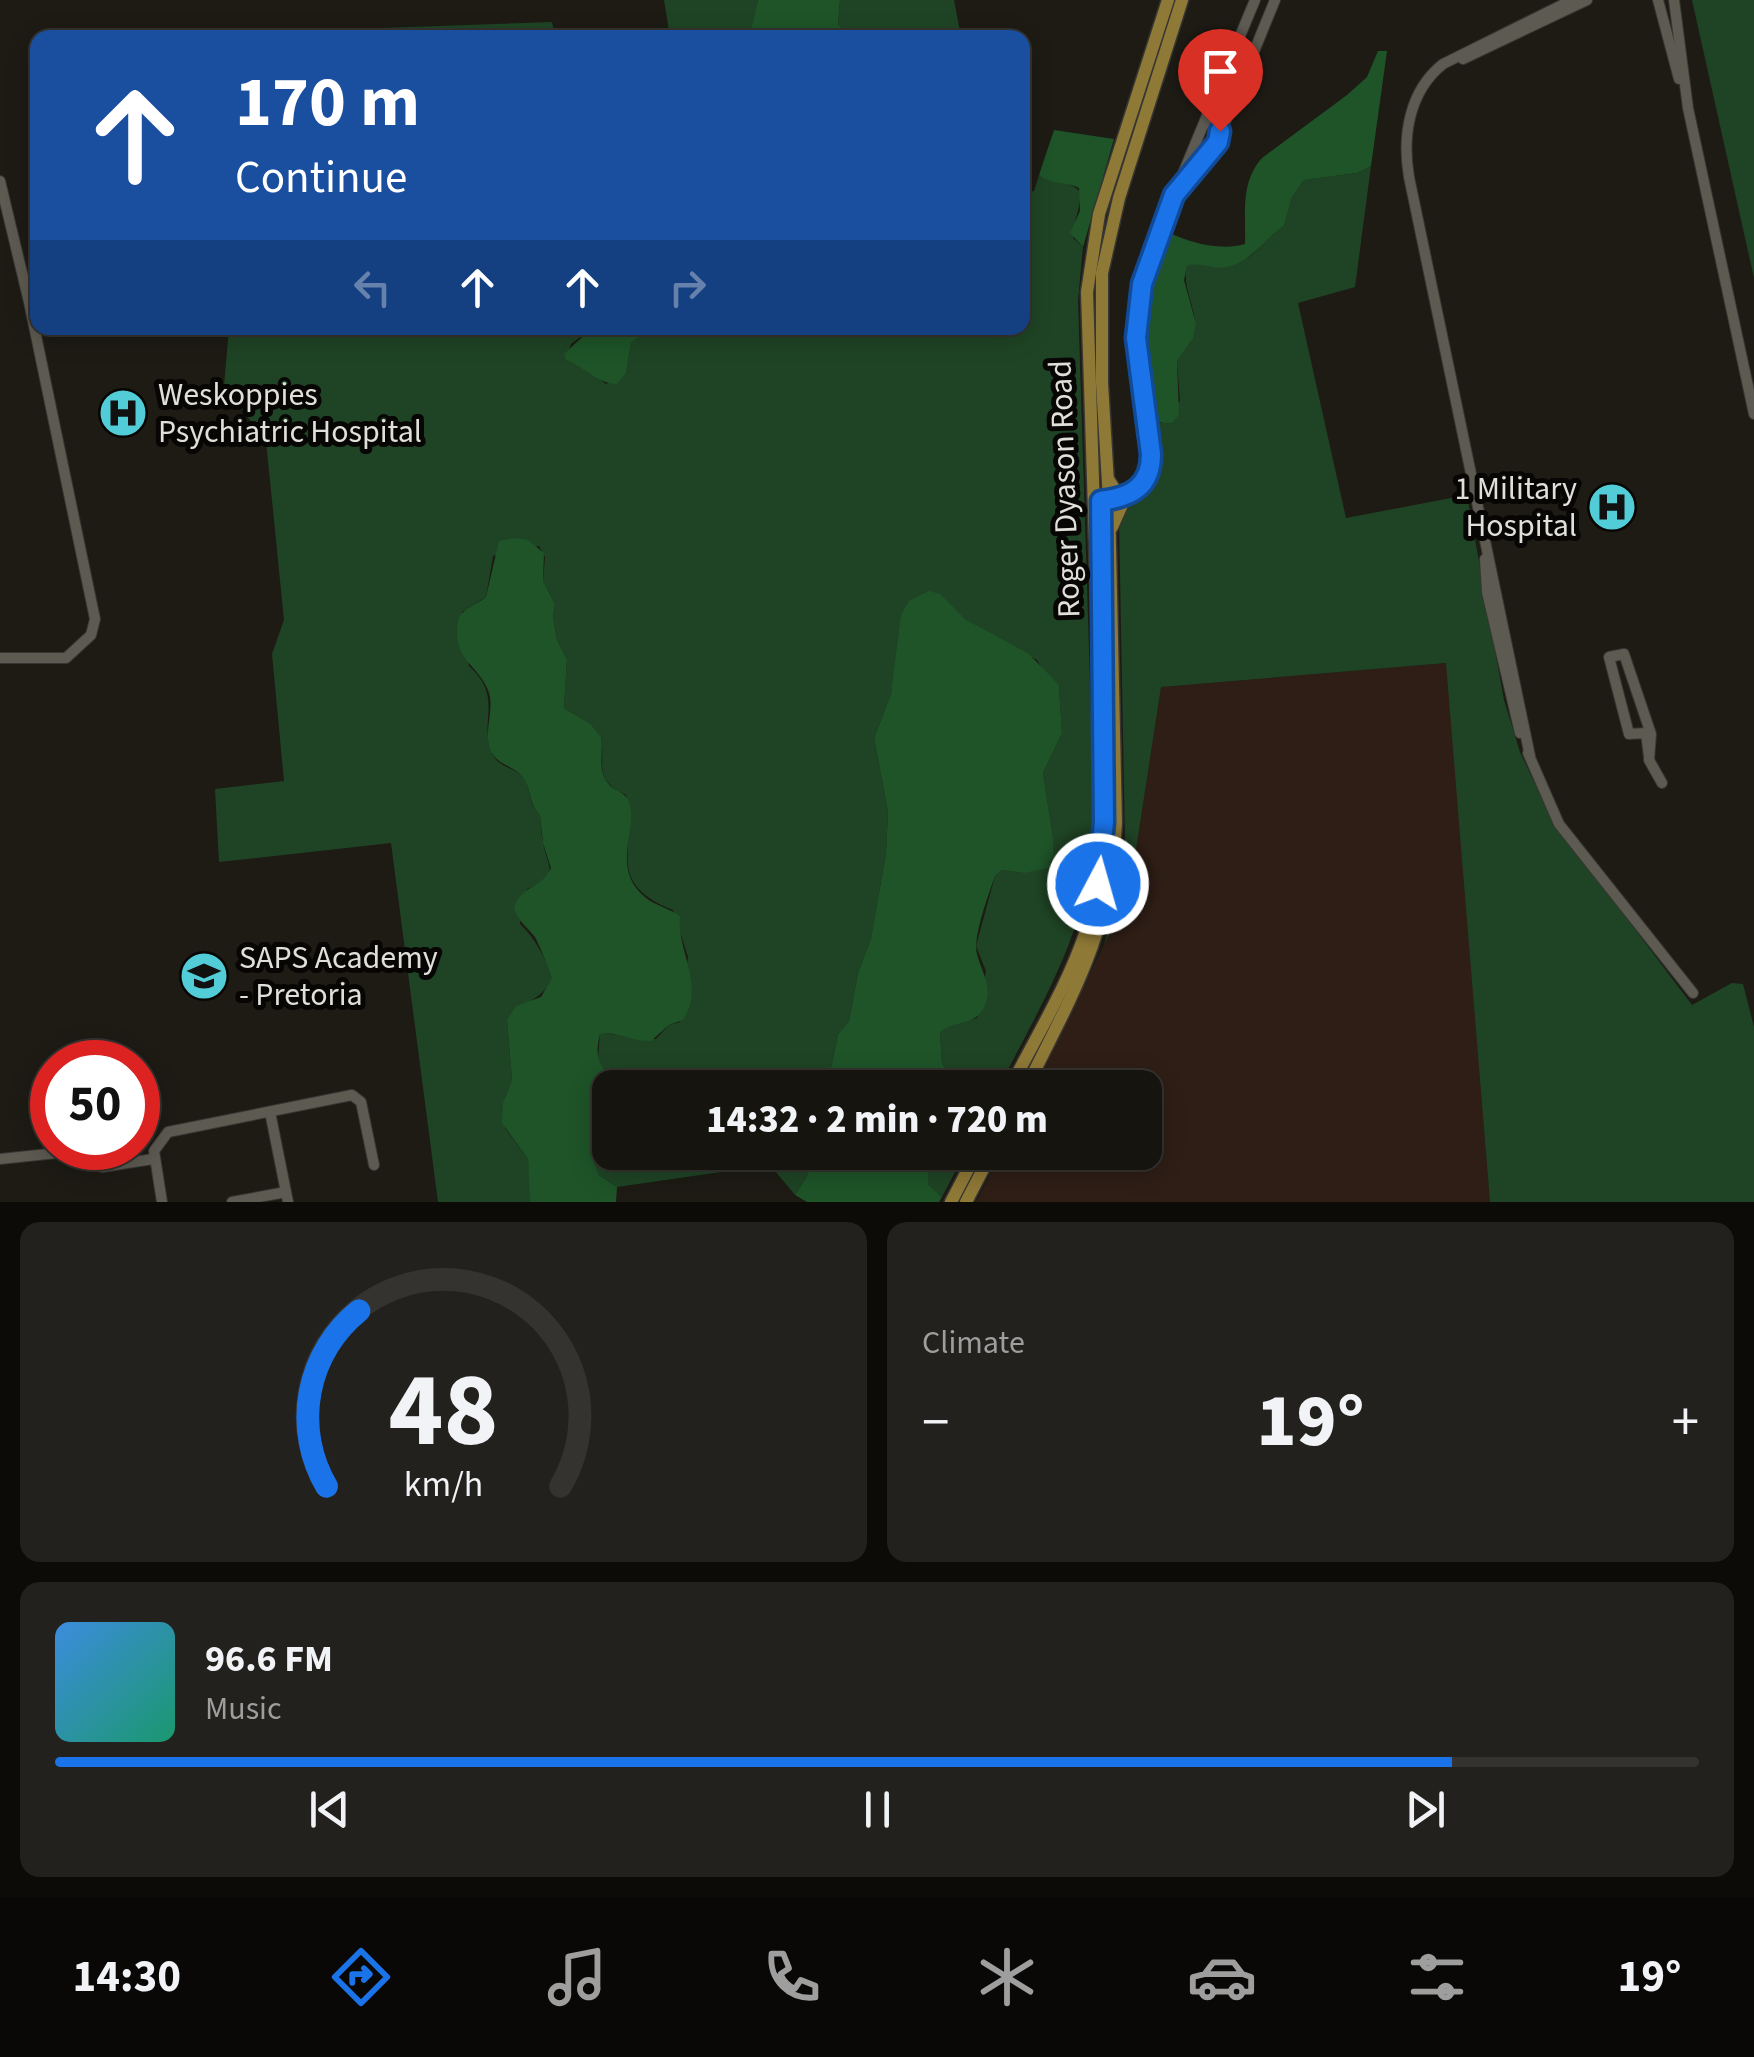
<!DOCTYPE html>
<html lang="en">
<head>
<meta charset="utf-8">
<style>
	:root { --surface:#16140f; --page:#23211d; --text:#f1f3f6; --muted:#9e9e9e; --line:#35332f; --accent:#1a73e8 }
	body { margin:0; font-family:"Source Sans 3",sans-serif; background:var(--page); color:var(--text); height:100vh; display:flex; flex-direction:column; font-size:38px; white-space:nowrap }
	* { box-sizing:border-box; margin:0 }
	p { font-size:32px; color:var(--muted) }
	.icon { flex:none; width:55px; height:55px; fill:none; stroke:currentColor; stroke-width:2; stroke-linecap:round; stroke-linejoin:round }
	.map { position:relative; height:1202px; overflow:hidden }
	.details { display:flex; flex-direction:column; gap:20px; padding:20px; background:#0c0b08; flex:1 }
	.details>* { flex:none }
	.hud { position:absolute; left:30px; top:30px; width:1000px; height:305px; border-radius:20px; box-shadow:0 5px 25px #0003,0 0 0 2px var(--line); background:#1a4fa0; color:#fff; overflow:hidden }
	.speed { position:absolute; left:30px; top:1040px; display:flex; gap:20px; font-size:50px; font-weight:700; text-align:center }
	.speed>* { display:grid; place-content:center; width:130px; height:130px; border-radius:50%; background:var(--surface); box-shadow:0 5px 25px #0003,0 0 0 2px var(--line); line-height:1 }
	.speed .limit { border:15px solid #d22; background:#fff; color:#111 }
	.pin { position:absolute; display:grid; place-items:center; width:85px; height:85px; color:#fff; margin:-102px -42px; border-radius:50% 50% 50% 0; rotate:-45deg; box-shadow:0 0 10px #0007 }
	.pin .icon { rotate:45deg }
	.me { position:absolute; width:110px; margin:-55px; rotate:6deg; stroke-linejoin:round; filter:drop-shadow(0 0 8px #0008) }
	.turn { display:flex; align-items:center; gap:35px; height:210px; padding:0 40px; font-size:45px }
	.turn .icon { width:130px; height:130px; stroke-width:2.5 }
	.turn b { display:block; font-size:70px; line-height:85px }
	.lanes { display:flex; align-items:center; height:95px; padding:0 40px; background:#0003; justify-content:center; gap:50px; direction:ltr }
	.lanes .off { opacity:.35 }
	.big { font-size:75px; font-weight:800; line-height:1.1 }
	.details .tile { flex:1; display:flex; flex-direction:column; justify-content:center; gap:15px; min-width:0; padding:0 35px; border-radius:20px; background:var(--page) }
	.details .dial { align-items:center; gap:0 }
	.dial svg { height:260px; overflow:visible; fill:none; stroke:var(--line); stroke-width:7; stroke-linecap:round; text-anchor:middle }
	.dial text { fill:var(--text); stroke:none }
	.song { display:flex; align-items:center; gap:30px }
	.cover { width:120px; height:120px; border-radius:15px; background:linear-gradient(135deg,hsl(210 70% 55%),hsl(160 70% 35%)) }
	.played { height:10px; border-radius:5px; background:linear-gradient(90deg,var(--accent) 85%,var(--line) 85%) }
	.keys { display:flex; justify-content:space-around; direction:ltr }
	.heat { display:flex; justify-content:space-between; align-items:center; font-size:55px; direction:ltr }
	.details .tiles { flex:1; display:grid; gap:20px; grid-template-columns:1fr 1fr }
	.tile:last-child { grid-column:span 2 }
	.trip { position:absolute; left:592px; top:1070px; width:570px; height:100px; border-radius:20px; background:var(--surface); box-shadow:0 5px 25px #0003,0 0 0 2px var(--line); font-weight:800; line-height:100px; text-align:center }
	.tab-bar { display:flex; height:160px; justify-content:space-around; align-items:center; background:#090806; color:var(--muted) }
	.tab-bar .icon { width:70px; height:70px }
	.tab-bar .active { color:var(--accent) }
	.tab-bar b { font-size:45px; color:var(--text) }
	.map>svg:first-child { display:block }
	.industrial { fill:#2e1e16 }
	.green { fill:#1f4425 }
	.forest { fill:#1e5428 }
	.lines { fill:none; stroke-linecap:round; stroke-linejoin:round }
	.minor-casing { stroke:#383632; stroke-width:12 }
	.major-casing { stroke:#383632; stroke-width:15 }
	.minor { stroke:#5d5a52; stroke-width:10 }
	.major { stroke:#8f7937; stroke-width:12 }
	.route-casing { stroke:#114b97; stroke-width:25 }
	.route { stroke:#1a73e8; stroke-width:18 }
	.labels { text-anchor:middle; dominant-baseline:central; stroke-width:10; stroke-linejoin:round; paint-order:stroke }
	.poi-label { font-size:32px; fill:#e0dfda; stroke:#070604; text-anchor:start }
	.street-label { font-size:32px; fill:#e0dfda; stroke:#070604 }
</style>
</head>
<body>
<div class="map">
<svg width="1754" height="1202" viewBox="0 0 1754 1202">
	<rect width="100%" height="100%" fill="#1d1b14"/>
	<polygon class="industrial" points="1447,663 1490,1202 976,1202 1001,1153 1145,1152 1145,1088 1033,1087 1129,895 1161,687"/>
	<g class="green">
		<polygon points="664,0 758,0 749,38 670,37"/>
		<polygon points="840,0 954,0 961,37 852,37 838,24"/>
		<polygon points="1692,0 1754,0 1754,278"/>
		<polygon points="552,22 555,37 236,37 240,33"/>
		<path d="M1371 166 1355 287 1298 303 1346 518 1467 495 1504 700 1520 752 1551 818 1692 1005 1732 983 1743 984 1754 1027V1202H1490L1446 663 1161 687 1129 895 1104 945 1118 896 1125 841 1119 520C1127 502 1134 504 1147 492 1166 472 1159 446 1155 422L1161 423 1180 401 1177 361C1181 354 1187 347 1191 340 1204 317 1180 290 1187 266L1192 263C1210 266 1238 268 1254 253 1264 243 1272 234 1284 226L1292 197 1304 180 1357 173Z"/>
		<path d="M1039 175C1052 185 1070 179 1080 192 1081 209 1073 221 1073 238L1083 247 1078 300 1095 840C1084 936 1042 1003 999 1087H953L942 1062 940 1033 949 1025 977 1018 986 971 976 946 995 876 1002 870 1024 873 1053 837 1043 773 1062 733 1059 685 1045 673 1037 660 965 619 936 593 895 673 891 694 874 738 888 812 886 853 871 938 858 973 849 1021 838 1034 827 1087H611L598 1060 600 1033 656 1039 669 1025 680 1022 688 957 673 910C602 882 639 848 626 795 592 779 606 765 601 737L591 724 564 708 567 659 557 640 553 617 555 604 543 581 545 557 539 546 493 556 486 597 462 612 469 666C505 699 477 720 493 755 499 768 516 767 524 779 532 792 528 804 540 815 541 824 541 833 543 842 547 867 562 877 527 889L520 924C536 939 545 958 553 978 539 1003 525 999 507 1020L512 1080 505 1098V1128L528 1159 531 1199 530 1202H438L391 843 219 862 215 789 284 781 272 654 284 620 266 441 224 386 229 328H592L571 344 566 360 579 364 606 384 626 373 631 343 651 328H1022L1023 193 1034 191Z"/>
		<path d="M610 1098V1152L815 1153 807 1176 795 1195 770 1165 617 1187 599 1175 592 1155C601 1134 594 1117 610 1098Z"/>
		<polygon points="938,1153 965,1153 942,1197 928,1184 928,1171"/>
	</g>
	<g class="forest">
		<polygon points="758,0 840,0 838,24 852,37 749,37"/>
		<path d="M1378 51H1387L1371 166 1357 173 1304 180 1292 197 1284 226C1263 240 1252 262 1226 267 1212 270 1200 261 1187 266L1184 280 1196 324 1193 338 1177 361 1179 415 1172 423 1155 422C1145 350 1142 301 1168 232 1190 243 1220 251 1245 244 1246 213 1240 183 1262 158L1347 95 1367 77Z"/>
		<path d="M1054 130 1114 139 1083 247 1070 233 1080 211 1079 188C1065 181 1051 185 1039 175Z"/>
		<path d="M592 328H651L631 343 626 373 617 384C597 384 584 366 566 360L564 354Z"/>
		<path d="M515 538 528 540 544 553 543 581 555 604 553 617 557 640 567 659 564 708 591 724 601 737C604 753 597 767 607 782 613 791 625 791 629 802 639 830 609 868 646 898 656 906 669 908 680 916 676 950 706 985 683 1020L669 1025 651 1041C633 1042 618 1031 600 1034 592 1065 606 1064 611 1088 613 1098 602 1106 598 1116 593 1130 599 1139 592 1156L599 1175 617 1187 616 1202H530L528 1159 502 1123 503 1103 512 1080 507 1020 516 1006 541 997 552 978C550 971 538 942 535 937 526 926 519 922 514 908 522 884 541 890 551 868L543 843 540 815C529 804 532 794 525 781 517 765 498 767 491 751 482 730 496 710 488 690 477 663 452 660 458 621 461 608 477 605 486 597L499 541Z"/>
		<path d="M929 591 940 594 965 619 1029 654 1059 685 1062 733 1043 773 1053 837V855L1048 868 1024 873 1002 870 995 876C988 896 978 923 976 945 975 965 999 988 981 1012 972 1025 951 1021 940 1033L942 1062 953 1087H827L838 1034 849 1021 858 973 871 938 886 853 888 812 874 738 891 694 901 615 909 601Z"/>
		<polygon points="815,1153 938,1153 928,1171 928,1184 942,1197 939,1202 807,1202 795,1195 807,1176"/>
	</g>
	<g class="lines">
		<g class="minor-casing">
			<g id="minor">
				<polyline points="1658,0 1679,79"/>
				<polyline points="1674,0 1688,108 1754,414"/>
				<polyline points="1463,59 1587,0"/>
				<polyline points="1206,121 1219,131 1224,125 1275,0"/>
				<polyline points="0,181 29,302 95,619 91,635 66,658 0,658"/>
				<polyline points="1181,186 1218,142 1219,131"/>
				<path d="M1101 501C1131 496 1151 487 1151 454L1136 338 1142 284 1174 195 1255 0"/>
				<polyline points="1485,559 1487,592 1520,733"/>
				<polyline points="1528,753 1559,824 1693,993"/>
				<path d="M1530 756 1409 177C1402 136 1409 91 1443 64L1572 0"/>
				<polyline points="1649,757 1646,733 1629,734 1609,657 1624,654 1651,734 1649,760 1662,783"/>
				<polyline points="270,1112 288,1202"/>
				<polyline points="0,1159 57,1153 102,1167 153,1159"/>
				<polyline points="162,1202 154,1151 168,1132 352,1095 361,1102 374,1165"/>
				<polyline points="232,1202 286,1192"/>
			</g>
		</g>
		<g class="major-casing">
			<g id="major">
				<polyline points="1108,479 1117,493 1126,496 1112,527"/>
				<path d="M1010 1088C1036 1037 1068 985 1086 931 1098 896 1101 859 1104 822L1087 292 1099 214 1168 0"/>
				<path d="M1026 1088C1073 993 1110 933 1116 823L1109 500 1102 383V273L1119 198 1182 0"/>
				<polyline points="951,1202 977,1152"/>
				<polyline points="966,1202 992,1152"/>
			</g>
		</g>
		<use href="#minor" class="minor"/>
		<use href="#major" class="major"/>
	</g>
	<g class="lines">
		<g class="route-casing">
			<path id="route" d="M1098 884 1104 822 1101 501C1131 497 1151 487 1151 454L1136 338 1142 284 1174 195 1218 142 1220 131"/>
		</g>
		<use href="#route" class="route"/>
	</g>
	<defs>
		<g id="hospital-disc" transform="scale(2.5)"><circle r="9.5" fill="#52ccd6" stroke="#070604"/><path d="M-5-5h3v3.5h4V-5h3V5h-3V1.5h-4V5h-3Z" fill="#111"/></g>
		<g id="university-disc" transform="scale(2.5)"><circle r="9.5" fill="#52ccd6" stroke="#070604"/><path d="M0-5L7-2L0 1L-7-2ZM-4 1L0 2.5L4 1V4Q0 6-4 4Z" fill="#111"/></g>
	</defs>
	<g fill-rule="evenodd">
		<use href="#hospital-disc" x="123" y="413"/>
		<use href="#hospital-disc" x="1612" y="507"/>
		<use href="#university-disc" x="204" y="976"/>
	</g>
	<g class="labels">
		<g class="poi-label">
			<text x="158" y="395">Weskoppies<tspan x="158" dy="37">Psychiatric Hospital</tspan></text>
			<text x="1577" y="489" text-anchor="end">1 Military<tspan x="1577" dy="37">Hospital</tspan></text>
			<text x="239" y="958">SAPS Academy<tspan x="239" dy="37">- Pretoria</tspan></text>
		</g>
		<g class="street-label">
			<text transform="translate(1065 489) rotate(-92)">Roger Dyason Road</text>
		</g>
	</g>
</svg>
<div class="speed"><div class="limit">50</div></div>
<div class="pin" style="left:1220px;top:131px;background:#d93025"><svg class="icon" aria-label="arrive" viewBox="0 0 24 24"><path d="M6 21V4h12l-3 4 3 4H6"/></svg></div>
<svg class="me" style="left:1098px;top:884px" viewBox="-20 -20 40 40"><circle r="17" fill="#1a73e8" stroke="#fff" stroke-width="3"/><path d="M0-11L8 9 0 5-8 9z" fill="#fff"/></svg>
<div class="trip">14:32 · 2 min · 720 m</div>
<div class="hud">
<div class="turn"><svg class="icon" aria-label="ahead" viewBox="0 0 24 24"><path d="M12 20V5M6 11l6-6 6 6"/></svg><div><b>170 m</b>Continue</div></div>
<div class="lanes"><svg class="icon off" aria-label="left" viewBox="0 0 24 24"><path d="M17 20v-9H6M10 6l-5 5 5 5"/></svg><svg class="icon" aria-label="ahead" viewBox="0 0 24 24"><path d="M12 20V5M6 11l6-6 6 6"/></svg><svg class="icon" aria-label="ahead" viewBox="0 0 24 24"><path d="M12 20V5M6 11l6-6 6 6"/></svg><svg class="icon off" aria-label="right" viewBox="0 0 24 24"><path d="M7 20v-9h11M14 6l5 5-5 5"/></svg></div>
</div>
</div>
<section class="details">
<div class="tiles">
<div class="tile dial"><svg viewBox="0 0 100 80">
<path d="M14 69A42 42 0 1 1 86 69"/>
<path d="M14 69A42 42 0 0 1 24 15" stroke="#1a73e8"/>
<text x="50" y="56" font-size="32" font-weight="700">48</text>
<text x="50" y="72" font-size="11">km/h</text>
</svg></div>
<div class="tile"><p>Climate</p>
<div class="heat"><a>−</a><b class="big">19°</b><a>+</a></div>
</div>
<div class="tile">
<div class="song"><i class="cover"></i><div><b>96.6 FM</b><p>Music</p></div></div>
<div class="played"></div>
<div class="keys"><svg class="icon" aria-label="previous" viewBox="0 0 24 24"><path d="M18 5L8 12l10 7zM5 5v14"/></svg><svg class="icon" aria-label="pause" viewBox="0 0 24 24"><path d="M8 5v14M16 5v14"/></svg><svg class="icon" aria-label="next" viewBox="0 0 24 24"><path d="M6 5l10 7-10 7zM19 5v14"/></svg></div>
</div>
</div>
</section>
<nav class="tab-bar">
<b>14:30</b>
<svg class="icon active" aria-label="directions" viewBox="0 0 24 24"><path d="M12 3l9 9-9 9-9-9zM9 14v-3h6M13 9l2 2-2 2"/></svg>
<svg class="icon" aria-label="music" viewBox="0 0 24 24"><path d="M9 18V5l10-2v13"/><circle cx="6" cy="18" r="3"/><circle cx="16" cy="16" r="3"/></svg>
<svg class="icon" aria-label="phone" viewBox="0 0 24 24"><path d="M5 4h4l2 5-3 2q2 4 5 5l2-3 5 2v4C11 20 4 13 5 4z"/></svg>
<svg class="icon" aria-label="climate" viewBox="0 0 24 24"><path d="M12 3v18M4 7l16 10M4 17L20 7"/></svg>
<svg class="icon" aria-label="car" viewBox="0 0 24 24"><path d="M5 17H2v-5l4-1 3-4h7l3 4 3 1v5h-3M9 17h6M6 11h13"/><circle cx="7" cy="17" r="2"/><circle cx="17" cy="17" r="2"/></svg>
<svg class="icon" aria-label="filters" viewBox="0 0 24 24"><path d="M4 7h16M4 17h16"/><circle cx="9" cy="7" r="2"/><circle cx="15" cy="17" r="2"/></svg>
<b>19°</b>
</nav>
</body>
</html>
